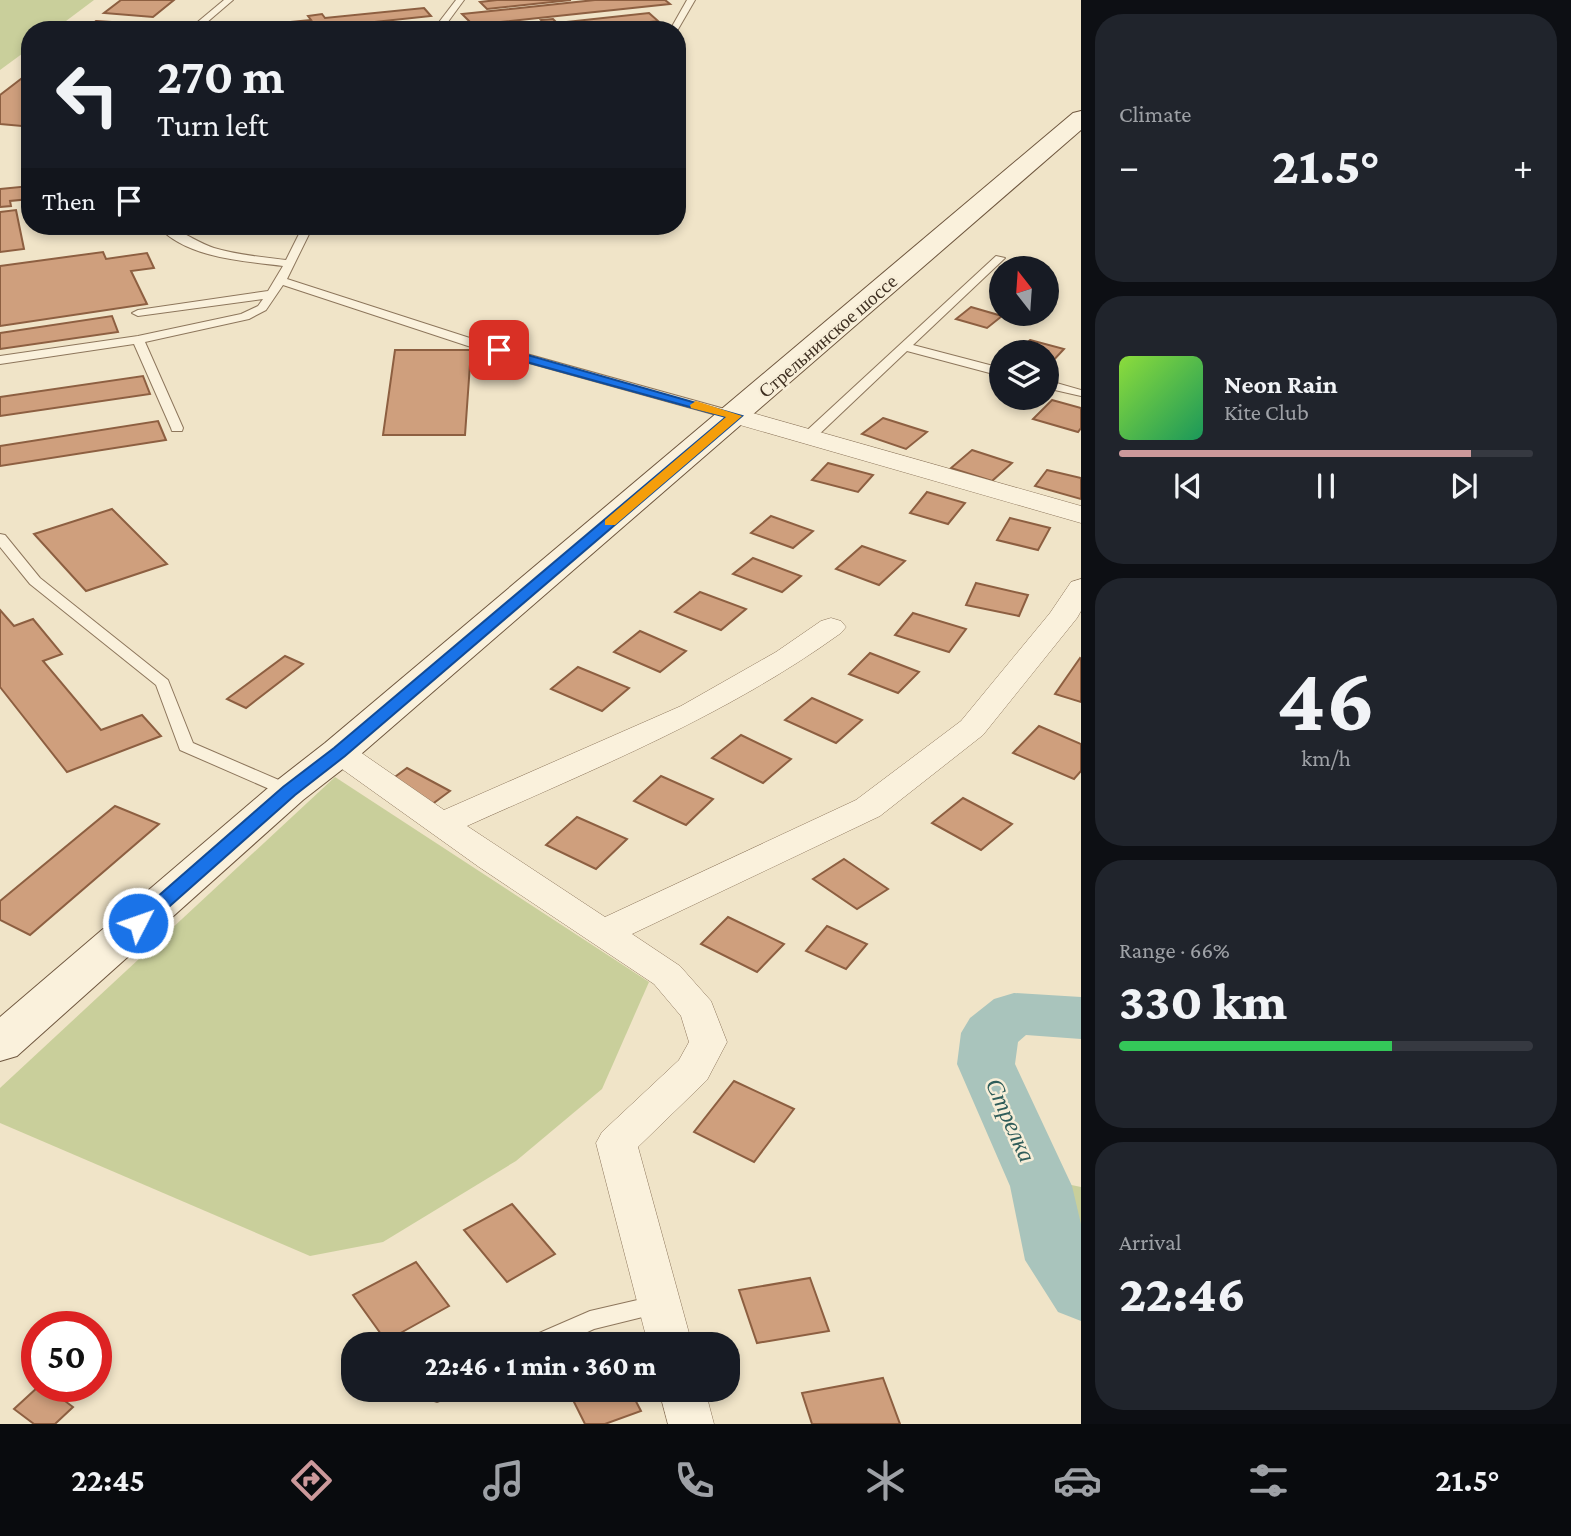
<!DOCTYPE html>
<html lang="en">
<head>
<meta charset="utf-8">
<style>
	:root { --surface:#171b24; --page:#20242c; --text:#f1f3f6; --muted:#9ea1a6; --line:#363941; --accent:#cc999b }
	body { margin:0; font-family:"Crimson Pro",serif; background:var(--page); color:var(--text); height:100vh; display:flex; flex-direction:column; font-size:26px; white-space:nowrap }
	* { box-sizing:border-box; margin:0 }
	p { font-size:23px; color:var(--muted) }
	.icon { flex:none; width:38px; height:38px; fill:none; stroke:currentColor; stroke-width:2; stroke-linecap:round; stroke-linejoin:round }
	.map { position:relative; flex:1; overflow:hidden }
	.details { display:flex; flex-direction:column; gap:14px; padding:14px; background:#0d0f14; width:490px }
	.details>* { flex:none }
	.guide { position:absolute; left:21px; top:21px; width:665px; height:214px; border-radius:28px; box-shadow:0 4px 10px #0003; background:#171b24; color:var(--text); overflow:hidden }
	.needle { width:46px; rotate:343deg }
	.tools { position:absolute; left:989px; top:256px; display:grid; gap:14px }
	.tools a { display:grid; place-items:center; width:70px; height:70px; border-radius:50%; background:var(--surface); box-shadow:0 4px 10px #0003; font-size:35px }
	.speed { position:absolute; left:21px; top:1311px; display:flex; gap:14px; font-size:35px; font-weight:700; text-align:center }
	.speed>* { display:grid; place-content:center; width:91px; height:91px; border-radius:50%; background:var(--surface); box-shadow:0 4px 10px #0003; line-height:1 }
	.speed .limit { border:10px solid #d22; background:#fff; color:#111 }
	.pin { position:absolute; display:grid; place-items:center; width:60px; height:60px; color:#fff; margin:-30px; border-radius:14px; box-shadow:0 4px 10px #0006 }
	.me { position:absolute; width:77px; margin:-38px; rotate:49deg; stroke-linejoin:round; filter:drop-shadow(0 0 5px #0008) }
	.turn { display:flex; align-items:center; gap:24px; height:147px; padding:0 21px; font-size:32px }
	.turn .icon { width:91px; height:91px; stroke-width:2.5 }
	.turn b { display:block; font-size:49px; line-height:60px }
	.then { display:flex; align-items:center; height:66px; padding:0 21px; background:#0003; gap:14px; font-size:26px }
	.big { font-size:52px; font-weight:800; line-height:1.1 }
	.details .tile { flex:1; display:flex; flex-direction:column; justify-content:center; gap:10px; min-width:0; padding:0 24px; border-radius:28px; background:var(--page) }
	.details .dial { align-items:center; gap:0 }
	.dial b { font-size:91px; line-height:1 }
	.song { display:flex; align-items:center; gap:21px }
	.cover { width:84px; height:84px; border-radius:10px; background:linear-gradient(135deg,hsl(90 70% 55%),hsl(150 70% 35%)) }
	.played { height:7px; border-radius:4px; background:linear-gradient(90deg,var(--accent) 85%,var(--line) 85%) }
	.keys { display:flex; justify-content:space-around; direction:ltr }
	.heat { display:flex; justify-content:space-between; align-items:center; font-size:38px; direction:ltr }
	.charge { height:10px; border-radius:5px; background:linear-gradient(90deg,#34c759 66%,var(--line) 0) }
	.trip { position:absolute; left:341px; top:1332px; width:399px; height:70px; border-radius:28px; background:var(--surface); box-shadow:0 4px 10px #0003; font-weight:800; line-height:70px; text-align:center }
	.tab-bar { display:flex; height:112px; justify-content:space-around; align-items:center; background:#090b0e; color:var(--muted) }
	.tab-bar .icon { width:49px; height:49px }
	.tab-bar .current { color:var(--accent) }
	.tab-bar b { font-size:32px; color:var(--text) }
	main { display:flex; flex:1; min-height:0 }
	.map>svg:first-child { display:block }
	.green { fill:#c9cf9b }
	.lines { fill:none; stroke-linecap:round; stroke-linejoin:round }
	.river { fill:#a9c4bc; fill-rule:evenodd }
	.building { fill:#cf9f7d; stroke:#8d5f41; stroke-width:2 }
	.lane-casing { stroke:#8d765c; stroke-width:2 }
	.street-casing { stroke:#8d765c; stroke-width:1 }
	.secondary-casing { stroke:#6f573f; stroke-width:2 }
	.lane { fill:#faf1dc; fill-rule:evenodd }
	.street { fill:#faf1dc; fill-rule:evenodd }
	.secondary { fill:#faf1dc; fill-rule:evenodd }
	.route { fill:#1a73e8; stroke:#114b97; stroke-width:2 }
	.slow { fill:#f59e0b }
	.labels { text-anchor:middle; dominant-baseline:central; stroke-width:5; stroke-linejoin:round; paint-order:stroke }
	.street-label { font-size:19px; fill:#3d2e20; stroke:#f7eed8 }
	.near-water-label { font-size:24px; font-style:italic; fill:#2f5d5a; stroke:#f7eed8 }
</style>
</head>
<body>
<main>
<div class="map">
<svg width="1081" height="1424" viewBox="0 0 1081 1424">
	<rect width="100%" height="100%" fill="#f0e4c8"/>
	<g class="green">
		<polygon points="0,0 94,0 54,30 30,30 30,48 0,70"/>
		<polygon points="335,777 649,982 602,1089 516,1161 383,1242 310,1256 0,1123 0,1088"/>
		<polygon points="1062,1183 1081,1187 1081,1273"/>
	</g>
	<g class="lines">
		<polygon class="river" points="1014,993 1081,997 1081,1039 1026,1035 1018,1042 1015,1064 1072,1186 1081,1224 1081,1321 1058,1312 1025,1260 1010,1186 957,1064 961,1033 970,1018 994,999"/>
	</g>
	<g class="building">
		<polygon points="121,0 174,0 153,17 104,13"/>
		<polygon points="497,0 571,0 487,9 480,2"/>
		<polygon points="595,0 665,0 670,4 473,25 462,14"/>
		<polygon points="424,8 431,16 299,30 217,29 311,20 308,16 322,14 325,18"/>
		<polygon points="649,13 658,21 581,30 495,30 545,24 541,20 553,19 557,23"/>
		<polygon points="96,21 145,24 139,30 84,30"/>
		<polygon points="30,72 30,119 22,126 0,124 0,95"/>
		<polygon points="30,186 30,199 10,201 11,206 0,207 0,189"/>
		<polygon points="16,210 24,249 0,252 0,212"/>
		<polygon points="103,252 106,259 147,253 154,268 131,271 147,304 0,326 0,266"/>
		<polygon points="971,307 1002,316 987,328 956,319"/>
		<polygon points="112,316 118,332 0,349 0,333"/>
		<polygon points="1030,340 1064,349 1051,363 1046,362 1046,352 1018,352"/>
		<polygon points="395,350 471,350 465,435 383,435"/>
		<polygon points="143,376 150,394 0,416 0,397"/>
		<polygon points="1052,400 1081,408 1081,428 1078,432 1033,419"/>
		<polygon points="883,418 927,432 906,449 862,434"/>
		<polygon points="158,421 166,440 0,466 0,446"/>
		<polygon points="972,450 1012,463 992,481 951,468"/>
		<polygon points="828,463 873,475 858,492 812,480"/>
		<polygon points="1047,470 1081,478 1081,499 1035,486"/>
		<polygon points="927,492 965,503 948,524 910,513"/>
		<polygon points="112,509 167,564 86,591 34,534"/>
		<polygon points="771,516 813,531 793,548 751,533"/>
		<polygon points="1010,518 1050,528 1038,550 997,540"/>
		<polygon points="862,546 905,561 879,585 836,569"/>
		<polygon points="753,558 801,576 782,592 733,574"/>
		<polygon points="976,583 1028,595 1019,616 966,605"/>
		<polygon points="700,592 746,609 721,630 675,612"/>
		<polygon points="0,610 14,626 33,619 62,654 43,661 101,730 142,715 161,736 67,772 0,687"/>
		<polygon points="913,613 966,629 949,652 895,635"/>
		<polygon points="640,631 686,651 660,672 614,652"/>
		<polygon points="870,653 919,672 898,693 849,674"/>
		<polygon points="285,656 303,664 246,708 227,699"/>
		<polygon points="1080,658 1081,659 1081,702 1055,694"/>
		<polygon points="578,667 629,688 602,711 551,689"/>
		<polygon points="812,698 862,720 836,743 785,720"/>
		<polygon points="1039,726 1081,744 1081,771 1074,779 1013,753"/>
		<polygon points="741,735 791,759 763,783 712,758"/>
		<polygon points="407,768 450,791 431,805 388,782"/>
		<polygon points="661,776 713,799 686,825 634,801"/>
		<polygon points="963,798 1012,824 981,850 932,823"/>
		<polygon points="115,806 159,824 30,935 0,920 0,901"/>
		<polygon points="577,817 627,839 596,869 546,845"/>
		<polygon points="844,859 888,889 857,909 813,879"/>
		<polygon points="728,917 784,944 757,972 701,944"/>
		<polygon points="827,926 867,944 846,969 806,951"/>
		<polygon points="734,1081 794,1109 754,1162 694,1132"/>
		<polygon points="512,1204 555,1254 507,1282 464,1230"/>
		<polygon points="416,1262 449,1306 386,1341 353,1295"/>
		<polygon points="810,1278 829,1331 757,1343 739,1290"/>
		<polygon points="883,1378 900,1424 812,1424 802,1393"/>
		<polygon points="39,1386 45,1386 73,1407 55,1424 34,1424 14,1409"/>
		<polygon points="568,1390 630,1390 641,1411 605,1424 585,1424"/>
	</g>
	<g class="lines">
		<g class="lane-casing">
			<g id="lane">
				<polygon points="224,0 233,0 198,30 188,30"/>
				<polygon points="456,0 464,0 442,30 433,30"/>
				<polygon points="687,0 695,0 677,31 670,30"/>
				<path d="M158 226C177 226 195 242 214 248 237 255 262 257 286 260L303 226H313L287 279 476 340 739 413 741 416 739 419H731L468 346 283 285 266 310 249 319 145 342 183 428 182 431H172L171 428 134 344 0 364V356L138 336 241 314 258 306 263 299 138 316 132 313 138 310 268 291 283 266C243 261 186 258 158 226Z"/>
				<polygon points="996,256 1005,258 913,345 1001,368 1001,376 907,351 813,440 803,440 803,434"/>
				<polygon points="1046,380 1081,390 1081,396 1046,388"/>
				<polygon points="0,534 5,535 40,578 168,680 193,743 295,787 297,791 295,795 283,795 180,750 156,685 30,584 0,547"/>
				<polygon points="659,1295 667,1297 670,1304 667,1311 594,1329 561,1344 527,1344 530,1337 590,1311"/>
				<polygon points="427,1390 453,1390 450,1397 437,1402 429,1399"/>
			</g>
		</g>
		<g class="street-casing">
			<g id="street">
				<polygon points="735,408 1081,506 1081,523 726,421 722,416 726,411"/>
				<path d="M1081 579V611L1077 618 983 735 880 816 632 934 680 966 711 1001 727 1042 707 1080 638 1147 692 1344H648L596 1143 602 1132 679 1060 689 1042 681 1016 654 984 479 867 328 759 323 752 328 745 339 742 350 745 444 810 681 706 776 652 821 621 831 618 841 621 846 627 841 633C726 716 596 768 467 826L605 917 856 800 961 721 1050 613 1071 582Z"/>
				<polygon points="659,1390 705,1390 714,1424 668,1424"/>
			</g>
		</g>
		<g class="secondary-casing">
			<polygon id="secondary" points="1081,111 1081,130 353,761 303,800 17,1056 0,1061 0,1017 275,782 325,743 1073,113"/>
		</g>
		<use href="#lane" class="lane"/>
		<use href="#street" class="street"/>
		<use href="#secondary" class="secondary"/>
	</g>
	<polygon class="route" points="499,347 742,416 345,756 295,795 145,928 132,928 129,923 132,919 283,787 334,748 726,417 494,353 493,350"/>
	<polygon class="slow" points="696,401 742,416 615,525 605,525 605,520 726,417 691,408 690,405"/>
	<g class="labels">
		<g class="street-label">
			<text transform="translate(828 336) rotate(-41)">Стрельнинское шоссе</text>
		</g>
		<g class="near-water-label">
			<text transform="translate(1011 1120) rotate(66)">Стрелка</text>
		</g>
	</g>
</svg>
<div class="tools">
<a><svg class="needle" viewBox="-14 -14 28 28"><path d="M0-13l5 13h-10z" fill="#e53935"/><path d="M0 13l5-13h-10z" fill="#9ea1a6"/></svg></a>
<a><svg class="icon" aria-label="layers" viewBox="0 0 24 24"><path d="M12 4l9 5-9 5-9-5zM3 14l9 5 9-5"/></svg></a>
</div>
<div class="speed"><div class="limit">50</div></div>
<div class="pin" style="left:499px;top:350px;background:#d93025"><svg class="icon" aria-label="arrive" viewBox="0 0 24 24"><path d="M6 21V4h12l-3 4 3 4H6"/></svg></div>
<svg class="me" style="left:138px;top:923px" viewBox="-20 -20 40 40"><circle r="17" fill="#1a73e8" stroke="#fff" stroke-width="3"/><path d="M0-11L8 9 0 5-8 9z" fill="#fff"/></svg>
<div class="trip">22:46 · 1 min · 360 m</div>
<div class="guide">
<div class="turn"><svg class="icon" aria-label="left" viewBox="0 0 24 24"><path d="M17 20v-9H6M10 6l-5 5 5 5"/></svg><div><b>270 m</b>Turn left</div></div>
<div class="then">Then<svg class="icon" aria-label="arrive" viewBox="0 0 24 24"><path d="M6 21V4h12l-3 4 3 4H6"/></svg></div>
</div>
</div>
<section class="details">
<div class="tile"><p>Climate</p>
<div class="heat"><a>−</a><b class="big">21.5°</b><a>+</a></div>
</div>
<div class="tile">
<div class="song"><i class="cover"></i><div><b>Neon Rain</b><p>Kite Club</p></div></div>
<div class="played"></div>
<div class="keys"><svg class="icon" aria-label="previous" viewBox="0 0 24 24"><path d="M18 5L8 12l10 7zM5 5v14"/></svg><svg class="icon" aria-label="pause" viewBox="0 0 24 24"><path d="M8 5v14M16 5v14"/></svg><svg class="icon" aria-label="next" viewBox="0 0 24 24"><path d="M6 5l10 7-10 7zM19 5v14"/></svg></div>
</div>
<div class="tile dial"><b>46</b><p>km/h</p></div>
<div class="tile"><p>Range · 66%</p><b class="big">330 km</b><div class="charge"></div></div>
<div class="tile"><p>Arrival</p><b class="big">22:46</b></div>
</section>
</main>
<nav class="tab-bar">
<b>22:45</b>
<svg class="icon current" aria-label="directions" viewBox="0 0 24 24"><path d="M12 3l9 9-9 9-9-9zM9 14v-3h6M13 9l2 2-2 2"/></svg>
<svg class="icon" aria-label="music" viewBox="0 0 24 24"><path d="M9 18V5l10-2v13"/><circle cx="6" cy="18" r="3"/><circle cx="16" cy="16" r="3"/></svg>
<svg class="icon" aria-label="phone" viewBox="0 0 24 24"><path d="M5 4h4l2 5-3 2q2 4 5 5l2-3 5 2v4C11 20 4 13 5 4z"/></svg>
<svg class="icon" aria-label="climate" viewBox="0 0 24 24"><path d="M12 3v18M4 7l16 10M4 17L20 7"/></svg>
<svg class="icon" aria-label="car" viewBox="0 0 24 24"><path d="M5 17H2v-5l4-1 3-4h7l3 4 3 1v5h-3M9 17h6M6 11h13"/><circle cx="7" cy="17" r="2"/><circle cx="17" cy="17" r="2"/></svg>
<svg class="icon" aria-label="filters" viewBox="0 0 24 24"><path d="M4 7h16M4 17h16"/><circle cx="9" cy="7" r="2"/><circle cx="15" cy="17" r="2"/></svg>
<b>21.5°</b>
</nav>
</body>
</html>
